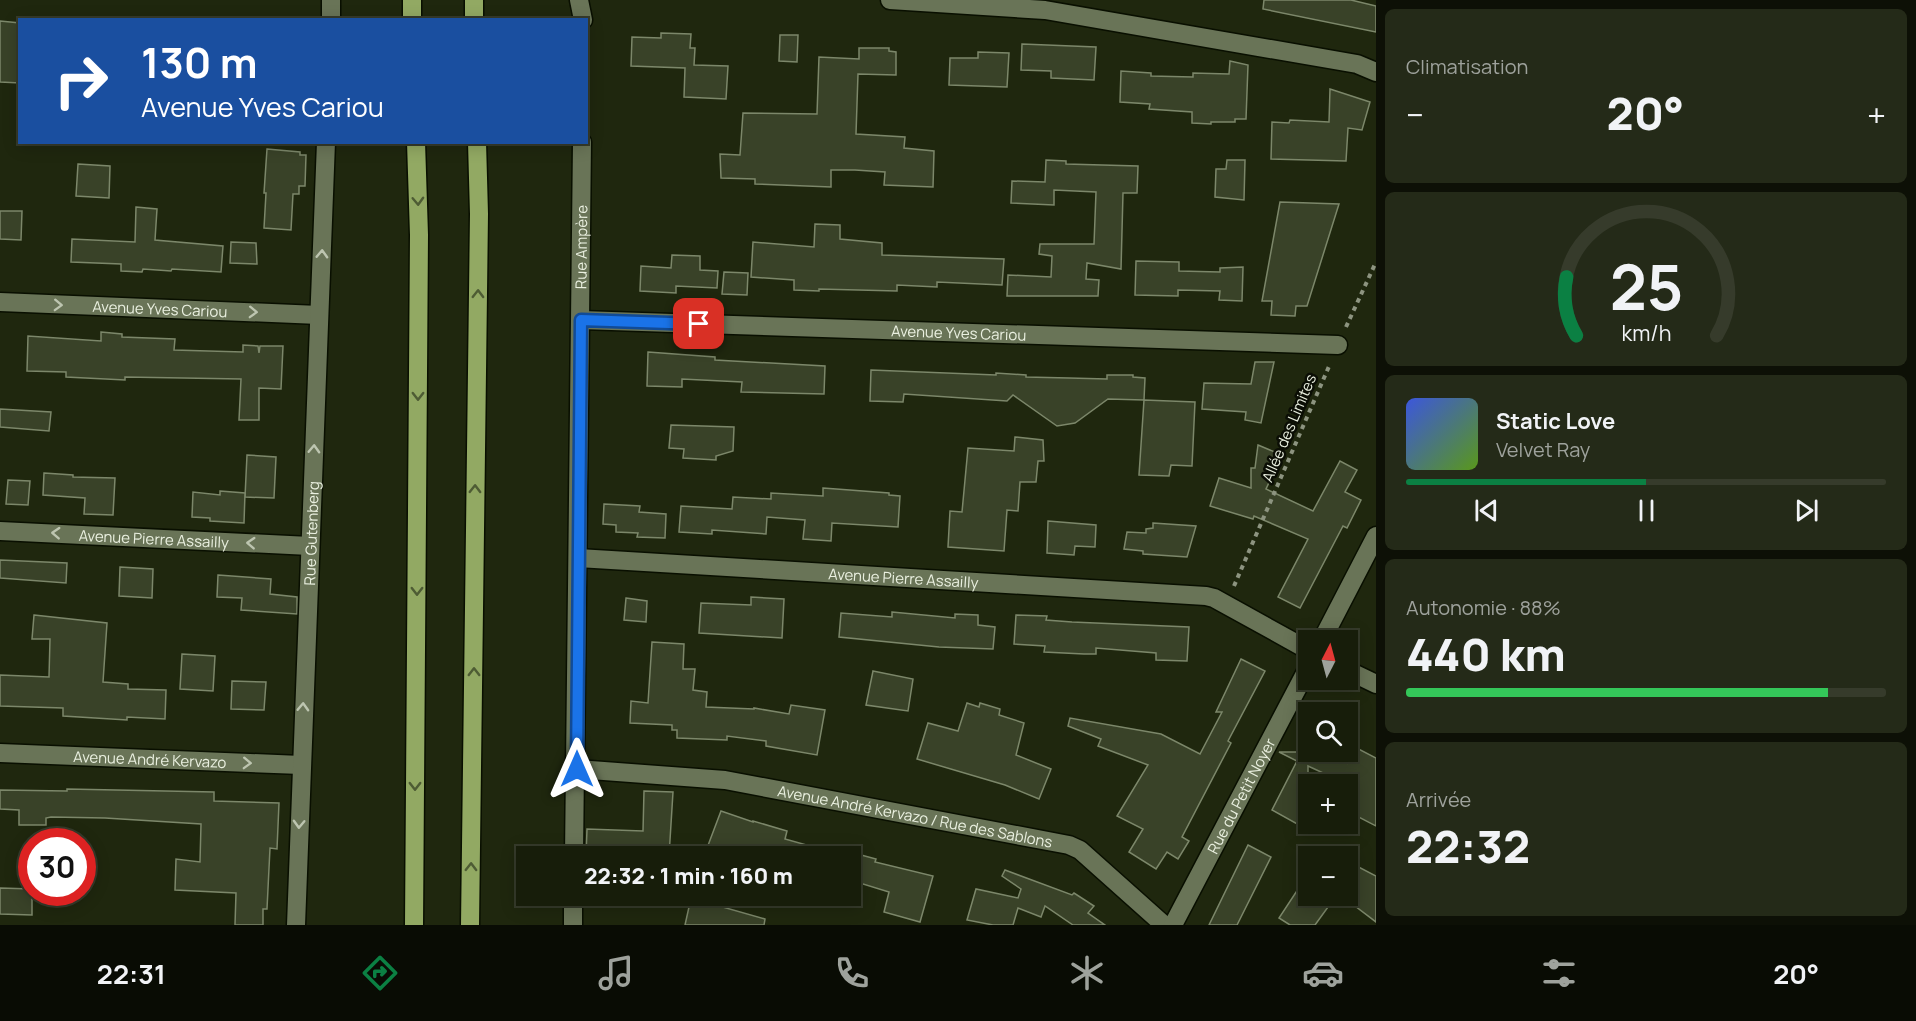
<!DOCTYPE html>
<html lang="fr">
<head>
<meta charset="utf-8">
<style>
	:root { --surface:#171d0a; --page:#242a18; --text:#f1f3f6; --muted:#9ea29c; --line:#363b2b; --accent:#0b8043 }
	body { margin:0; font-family:Manrope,sans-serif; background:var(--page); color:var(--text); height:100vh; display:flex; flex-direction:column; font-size:22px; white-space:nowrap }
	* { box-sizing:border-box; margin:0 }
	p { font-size:20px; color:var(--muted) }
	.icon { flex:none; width:33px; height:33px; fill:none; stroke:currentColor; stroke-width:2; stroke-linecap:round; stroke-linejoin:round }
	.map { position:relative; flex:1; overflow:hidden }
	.side { display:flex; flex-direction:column; gap:9px; padding:9px; background:#0d1006; width:540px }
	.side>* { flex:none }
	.banner { position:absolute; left:18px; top:18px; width:570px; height:126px; border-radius:0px; box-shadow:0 3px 15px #0003,0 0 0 2px var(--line); background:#1a4fa0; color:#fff; overflow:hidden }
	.needle { width:39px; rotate:6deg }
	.fabs { position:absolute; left:1298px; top:630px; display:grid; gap:12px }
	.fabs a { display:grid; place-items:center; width:60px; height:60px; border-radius:0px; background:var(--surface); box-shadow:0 3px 15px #0003,0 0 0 2px var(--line); font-size:30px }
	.speed { position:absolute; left:18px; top:828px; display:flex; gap:12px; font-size:30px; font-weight:700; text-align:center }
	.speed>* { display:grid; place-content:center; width:78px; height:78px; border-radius:50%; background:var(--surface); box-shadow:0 3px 15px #0003,0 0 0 2px var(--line); line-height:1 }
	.speed .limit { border:9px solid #d22; background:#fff; color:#111 }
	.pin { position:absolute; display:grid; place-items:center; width:51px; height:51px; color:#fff; margin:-26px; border-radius:12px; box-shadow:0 3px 9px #0006 }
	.me { position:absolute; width:66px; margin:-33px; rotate:0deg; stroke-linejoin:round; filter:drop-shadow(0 0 4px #0008) }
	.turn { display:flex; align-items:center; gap:21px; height:126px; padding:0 24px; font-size:27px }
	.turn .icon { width:78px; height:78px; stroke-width:2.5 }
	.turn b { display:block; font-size:42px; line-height:51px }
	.big { font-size:45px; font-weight:800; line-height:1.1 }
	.side .widget { flex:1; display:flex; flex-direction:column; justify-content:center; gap:9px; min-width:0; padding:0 21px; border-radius:9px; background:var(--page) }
	.side .dial { align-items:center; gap:0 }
	.dial svg { height:156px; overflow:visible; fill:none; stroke:var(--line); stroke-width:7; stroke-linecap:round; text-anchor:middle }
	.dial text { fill:var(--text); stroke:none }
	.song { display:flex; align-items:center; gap:18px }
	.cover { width:72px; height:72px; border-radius:9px; background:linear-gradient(135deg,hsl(230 70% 55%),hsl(90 70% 35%)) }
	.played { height:6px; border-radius:3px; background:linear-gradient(90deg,var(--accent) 50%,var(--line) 50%) }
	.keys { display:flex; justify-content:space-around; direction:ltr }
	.heat { display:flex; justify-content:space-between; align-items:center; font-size:33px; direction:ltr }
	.charge { height:9px; border-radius:4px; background:linear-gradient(90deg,#34c759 88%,var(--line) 0) }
	.trip { position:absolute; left:516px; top:846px; width:345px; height:60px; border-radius:0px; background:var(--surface); box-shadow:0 3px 15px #0003,0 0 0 2px var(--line); font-weight:800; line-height:60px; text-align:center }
	.dock { display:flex; height:96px; justify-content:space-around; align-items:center; background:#090c04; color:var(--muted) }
	.dock .icon { width:42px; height:42px }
	.dock .current { color:var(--accent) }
	.dock b { font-size:27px; color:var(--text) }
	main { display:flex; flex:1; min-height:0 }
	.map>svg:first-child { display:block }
	.building { fill:#394228; stroke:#7c876a; stroke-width:1.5 }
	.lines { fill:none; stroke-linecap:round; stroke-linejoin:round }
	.street-casing { stroke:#090f00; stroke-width:21 }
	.secondary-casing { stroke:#090f00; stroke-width:21 }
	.highway-casing { stroke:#090f00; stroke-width:21 }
	.path { stroke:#8d9480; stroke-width:4; stroke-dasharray:4.5 4.5; stroke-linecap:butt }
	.street { stroke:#697457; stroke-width:18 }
	.secondary { stroke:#697457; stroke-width:18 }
	.highway { stroke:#92a963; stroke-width:18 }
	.oneway { stroke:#4e5c34 }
	.oneway2 { stroke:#bdc5b0 }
	.route-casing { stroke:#114b97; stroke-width:15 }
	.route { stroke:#1a73e8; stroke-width:10 }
	.labels { text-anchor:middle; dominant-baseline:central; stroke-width:5; stroke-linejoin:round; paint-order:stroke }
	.street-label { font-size:15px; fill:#eaf0e0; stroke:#0b0e05 }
</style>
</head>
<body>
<main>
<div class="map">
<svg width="1376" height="925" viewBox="0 0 1376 925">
	<rect width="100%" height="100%" fill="#1f270e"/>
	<g class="building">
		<polygon points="1264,0 1351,0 1376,6 1376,32 1263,9"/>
		<polygon points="0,21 20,23 20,83 0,82"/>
		<polygon points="661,33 691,34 690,48 695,48 694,65 728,66 726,99 684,97 685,68 631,66 632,37 661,38"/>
		<polygon points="780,35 798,35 797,62 779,61"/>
		<polygon points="1022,44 1096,47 1094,80 1051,78 1051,71 1021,70"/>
		<polygon points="859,48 889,48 889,51 896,52 896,75 858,74 856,134 905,137 904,148 934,151 933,187 884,185 885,172 855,170 831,170 831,187 755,184 755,179 721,178 720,154 740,155 743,113 817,114 819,57 859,59"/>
		<polygon points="978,52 1009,53 1007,87 949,85 950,58 978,58"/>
		<polygon points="1230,61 1248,65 1246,119 1235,119 1235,122 1211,122 1211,124 1192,123 1192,112 1149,109 1150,104 1120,102 1121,71 1151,73 1151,76 1193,77 1193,73 1229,74"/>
		<polygon points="1330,89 1370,102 1362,130 1348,128 1346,161 1271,159 1272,122 1289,123 1290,120 1329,122"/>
		<polygon points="267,149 300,152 300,155 306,155 305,186 299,186 299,194 293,194 291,230 264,228 266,193 264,193"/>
		<polygon points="1046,160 1066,161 1066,164 1138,166 1137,193 1123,193 1121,269 1087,263 1086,279 1099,280 1098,296 1007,296 1008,275 1051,277 1052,256 1039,254 1040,244 1094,244 1096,192 1054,190 1054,205 1011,203 1012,181 1045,182"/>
		<polygon points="1227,160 1245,160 1244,200 1215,197 1216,169 1226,169"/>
		<polygon points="78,164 110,166 109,198 76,196"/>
		<polygon points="1280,202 1339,204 1307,306 1296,306 1295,316 1271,315 1272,301 1262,301"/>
		<polygon points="136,207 157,209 155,240 223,246 221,272 172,269 171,271 143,269 142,272 121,271 121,264 71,262 72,239 135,242"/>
		<polygon points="0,211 22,211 21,240 0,239"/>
		<polygon points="815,224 840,225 840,239 882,243 882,255 1004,259 1002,285 937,282 937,287 897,285 897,291 819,289 819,291 794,290 794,280 751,277 753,242 814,247"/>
		<polygon points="231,242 256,243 257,264 230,263"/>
		<polygon points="672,255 700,256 700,270 718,271 717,288 676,286 676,293 640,291 641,266 671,268"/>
		<polygon points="1136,261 1179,262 1179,271 1220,272 1220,268 1243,267 1242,301 1219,300 1220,291 1178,290 1178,296 1135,295"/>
		<polygon points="724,272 748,273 747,295 722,294"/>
		<polygon points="101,332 122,334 122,337 175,339 174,350 243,352 243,345 258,346 259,353 260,346 283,346 281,389 259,388 259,420 239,420 241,379 125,377 125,380 66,377 66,372 27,371 28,336 101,341"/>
		<polygon points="648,352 715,357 715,360 825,366 824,394 741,392 742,382 682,379 682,387 647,386"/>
		<polygon points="1255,362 1274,362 1261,423 1245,420 1246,412 1202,409 1204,383 1251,384"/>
		<polygon points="871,370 996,375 996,373 1026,375 1026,377 1069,378 1107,379 1107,375 1133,375 1133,377 1145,378 1144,400 1108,399 1075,423 1057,426 1013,395 1007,401 904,394 903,402 870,401"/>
		<polygon points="1144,400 1195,402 1192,466 1171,465 1169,476 1139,475"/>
		<polygon points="0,409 51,412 49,431 0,427"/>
		<polygon points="671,425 734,427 733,451 716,456 716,460 683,458 684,449 669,448"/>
		<polygon points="1015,437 1043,440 1044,461 1038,461 1036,482 1020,482 1018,511 1007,510 1004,551 948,547 950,511 962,512 968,448 1014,451"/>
		<polygon points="1258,445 1282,455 1266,489 1313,511 1340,461 1357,470 1345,492 1361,500 1347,528 1343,526 1300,608 1278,597 1308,539 1254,516 1253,519 1210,506 1219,478 1251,488 1251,468 1255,468"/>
		<polygon points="247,455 276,457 274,498 245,497"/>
		<polygon points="44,473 73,475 73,477 115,478 113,515 84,514 85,498 43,495"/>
		<polygon points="8,480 30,481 28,505 6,504"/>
		<polygon points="823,488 889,493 889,495 900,496 898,527 832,523 831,541 803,539 805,520 767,517 766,534 712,530 712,534 679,532 681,506 732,509 733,497 771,499 771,493 823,496"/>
		<polygon points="220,491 245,493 244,523 210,521 210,518 192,517 193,492 220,495"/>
		<polygon points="604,504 640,506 639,512 666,514 665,538 637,537 638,533 616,532 616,525 603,524"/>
		<polygon points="1048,521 1096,525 1095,547 1075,546 1074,555 1047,553"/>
		<polygon points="1153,523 1196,526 1187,557 1143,554 1143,551 1124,549 1127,532 1146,533 1146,529 1153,528"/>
		<polygon points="0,560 67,563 66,583 0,578"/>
		<polygon points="120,567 153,569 152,598 119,596"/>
		<polygon points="218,575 271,579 270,594 297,597 297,614 241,610 242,598 217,597"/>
		<polygon points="751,597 784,599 782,638 699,633 701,603 751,605"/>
		<polygon points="626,598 647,601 646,622 624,620"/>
		<polygon points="892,612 955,618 955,614 978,615 978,625 995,627 993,649 939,647 839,637 841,613 892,617"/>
		<polygon points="34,615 107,623 103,682 128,684 128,689 166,690 165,719 127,717 127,720 63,716 63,708 0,706 0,675 49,677 50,639 32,639"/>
		<polygon points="1016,615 1047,616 1046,620 1072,622 1189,627 1187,661 1156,660 1156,653 1096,648 1096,654 1084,654 1044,652 1045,646 1014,644"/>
		<polygon points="652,642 684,644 683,669 695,669 693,690 707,692 706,707 754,709 754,708 789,714 791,705 825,710 817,755 766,746 766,741 727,736 727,740 677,738 677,730 672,730 672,725 630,723 631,701 648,703"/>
		<polygon points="182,654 215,656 213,691 180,689"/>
		<polygon points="1241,659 1265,671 1228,741 1231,743 1182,837 1189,841 1178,859 1167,852 1156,869 1129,852 1143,829 1117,816 1148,765 1098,746 1101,739 1068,726 1070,718 1161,734 1200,754 1222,712 1216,712"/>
		<polygon points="873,671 913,679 908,711 866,705"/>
		<polygon points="232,681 266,682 264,710 231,709"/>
		<polygon points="967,703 979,707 980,703 1000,709 999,715 1024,723 1016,755 1051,769 1039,799 1005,785 917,759 928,723 958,731"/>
		<polygon points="1308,740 1308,752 1323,752 1347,763 1347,743 1376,758 1376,826 1347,811 1347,784 1308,766 1308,830 1272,810 1297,761 1279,752 1302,752"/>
		<polygon points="67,789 214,792 214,801 279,803 277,849 270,848 267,909 263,909 263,925 235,925 236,893 175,890 176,859 200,862 201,824 105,818 51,817 46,818 46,825 19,825 19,810 0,809 0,790 67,791"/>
		<polygon points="644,791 673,792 669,856 586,856 587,829 643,831"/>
		<polygon points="721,811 753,822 753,821 787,831 785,839 828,851 827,856 704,856"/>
		<polygon points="1248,845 1271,857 1237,925 1209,925"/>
		<polygon points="850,852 876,859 875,862 933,876 920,922 884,912 889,892 850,880"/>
		<polygon points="1347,861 1376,876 1376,922 1347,900"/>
		<polygon points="1005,870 1072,895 1074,893 1094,906 1088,913 1105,925 1073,925 1045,906 1041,917 1018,908 1013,925 993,925 967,920 976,889 1018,898 1021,889 1002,876"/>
		<polygon points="1308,874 1308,896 1336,896 1315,925 1290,925 1279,918"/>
		<polygon points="0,888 32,889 32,915 0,914"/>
		<polygon points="691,898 765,919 764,925 685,925"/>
	</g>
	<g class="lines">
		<g class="street-casing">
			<g id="street">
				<polyline points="579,0 583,20"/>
				<polyline points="331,20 331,0"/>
				<path id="s1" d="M0 302 319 315"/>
				<path id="s2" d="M581 320 1338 345"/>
				<path id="s3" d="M0 531 310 546"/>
				<path id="s4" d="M578 558 1206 596 1214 598 1308 650"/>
				<polyline points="1322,640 1376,536"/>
				<polyline points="1347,670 1376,684"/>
				<path id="s5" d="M0 753 301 765"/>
				<path id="s6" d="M577 769 725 780 1069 845 1080 850 1164 925"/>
				<path id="s7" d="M574 856 582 142"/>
				<path id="s8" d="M296 925 326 142"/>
				<polyline points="573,925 573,896"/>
				<path id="s9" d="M1173 925 1308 668"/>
			</g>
		</g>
		<g class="secondary-casing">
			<polyline id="secondary" points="890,0 1045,10 1357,64 1376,72"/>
		</g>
		<g class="highway-casing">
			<g id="highway">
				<polyline points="412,0 412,20"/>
				<polyline points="474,0 474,20"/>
				<polyline points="414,925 419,235 416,142"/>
				<polyline points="470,925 479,214 477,142"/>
			</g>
		</g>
		<g class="path">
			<polyline points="1346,327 1376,262"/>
			<polyline points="1234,586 1330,364"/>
		</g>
		<use href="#street" class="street"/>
		<use href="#secondary" class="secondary"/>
		<use href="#highway" class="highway"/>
	</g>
	<defs><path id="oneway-chevron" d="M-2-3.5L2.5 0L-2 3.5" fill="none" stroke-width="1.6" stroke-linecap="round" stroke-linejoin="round" transform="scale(1.5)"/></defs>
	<g class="oneway">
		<use href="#oneway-chevron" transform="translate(418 201) rotate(88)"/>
		<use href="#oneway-chevron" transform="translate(478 294) rotate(-89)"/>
		<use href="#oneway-chevron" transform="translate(418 396) rotate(90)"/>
		<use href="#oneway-chevron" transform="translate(475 489) rotate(-89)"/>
		<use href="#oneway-chevron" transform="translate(417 591) rotate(90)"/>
		<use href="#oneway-chevron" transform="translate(474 672) rotate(-90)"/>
		<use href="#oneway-chevron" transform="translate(415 786) rotate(90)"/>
		<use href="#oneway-chevron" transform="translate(471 867) rotate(-89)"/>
	</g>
	<g class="oneway2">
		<use href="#oneway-chevron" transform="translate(322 254) rotate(-88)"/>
		<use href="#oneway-chevron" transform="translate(58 305) rotate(2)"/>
		<use href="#oneway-chevron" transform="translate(253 312) rotate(2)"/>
		<use href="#oneway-chevron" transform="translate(314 449) rotate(-88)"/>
		<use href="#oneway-chevron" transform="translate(56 533) rotate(-177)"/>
		<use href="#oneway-chevron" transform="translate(251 543) rotate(-177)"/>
		<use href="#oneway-chevron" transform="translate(303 707) rotate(-88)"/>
		<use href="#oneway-chevron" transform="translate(247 763) rotate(2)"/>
		<use href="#oneway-chevron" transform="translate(299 824) rotate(92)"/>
	</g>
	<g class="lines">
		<g class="route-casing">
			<polyline id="route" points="577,769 581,320 699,324"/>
		</g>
		<use href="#route" class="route"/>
	</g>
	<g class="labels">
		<g class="street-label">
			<text stroke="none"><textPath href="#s7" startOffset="609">Rue Ampère</textPath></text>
			<text stroke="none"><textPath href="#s1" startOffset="160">Avenue Yves Cariou</textPath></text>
			<text stroke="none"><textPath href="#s2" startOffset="378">Avenue Yves Cariou</textPath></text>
			<text transform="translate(1289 428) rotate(-67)">Allée des Limites</text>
			<text stroke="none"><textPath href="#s8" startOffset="392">Rue Gutenberg</textPath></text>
			<text stroke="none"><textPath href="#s3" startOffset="154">Avenue Pierre Assailly</textPath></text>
			<text stroke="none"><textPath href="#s4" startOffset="326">Avenue Pierre Assailly</textPath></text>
			<text stroke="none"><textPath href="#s5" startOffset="150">Avenue André Kervazo</textPath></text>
			<text stroke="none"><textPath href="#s9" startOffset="146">Rue du Petit Noyer</textPath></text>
			<text stroke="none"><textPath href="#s6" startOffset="342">Avenue André Kervazo / Rue des Sablons</textPath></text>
		</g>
	</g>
</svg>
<div class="fabs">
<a><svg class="needle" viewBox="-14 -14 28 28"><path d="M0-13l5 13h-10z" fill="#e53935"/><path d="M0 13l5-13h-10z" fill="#9ea29c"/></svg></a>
<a><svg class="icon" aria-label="search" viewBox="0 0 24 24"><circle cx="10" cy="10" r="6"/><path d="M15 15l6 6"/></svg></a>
<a>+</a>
<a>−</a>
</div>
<div class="speed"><div class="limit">30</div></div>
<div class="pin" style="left:699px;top:324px;background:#d93025"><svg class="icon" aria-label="arrive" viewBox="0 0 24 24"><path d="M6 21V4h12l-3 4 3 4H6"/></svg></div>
<svg class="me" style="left:577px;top:769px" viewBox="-20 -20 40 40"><path d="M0-17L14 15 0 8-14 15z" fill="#1a73e8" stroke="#fff" stroke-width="4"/></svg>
<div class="trip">22:32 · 1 min · 160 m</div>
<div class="banner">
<div class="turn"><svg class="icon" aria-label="right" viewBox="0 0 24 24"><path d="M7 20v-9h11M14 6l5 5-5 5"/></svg><div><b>130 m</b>Avenue Yves Cariou</div></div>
</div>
</div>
<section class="side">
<div class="widget"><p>Climatisation</p>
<div class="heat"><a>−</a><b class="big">20°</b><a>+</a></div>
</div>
<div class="widget dial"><svg viewBox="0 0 100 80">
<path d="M14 69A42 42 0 1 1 86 69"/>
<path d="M14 69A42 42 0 0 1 9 39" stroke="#0b8043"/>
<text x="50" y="56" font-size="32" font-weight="700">25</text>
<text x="50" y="72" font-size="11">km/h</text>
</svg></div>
<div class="widget">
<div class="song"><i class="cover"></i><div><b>Static Love</b><p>Velvet Ray</p></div></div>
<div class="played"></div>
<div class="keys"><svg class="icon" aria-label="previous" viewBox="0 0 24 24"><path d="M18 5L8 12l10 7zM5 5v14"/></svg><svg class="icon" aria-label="pause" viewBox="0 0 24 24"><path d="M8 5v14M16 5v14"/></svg><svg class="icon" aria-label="next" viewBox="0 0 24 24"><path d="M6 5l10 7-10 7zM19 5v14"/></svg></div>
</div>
<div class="widget"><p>Autonomie · 88%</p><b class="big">440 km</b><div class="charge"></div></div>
<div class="widget"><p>Arrivée</p><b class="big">22:32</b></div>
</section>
</main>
<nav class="dock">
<b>22:31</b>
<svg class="icon current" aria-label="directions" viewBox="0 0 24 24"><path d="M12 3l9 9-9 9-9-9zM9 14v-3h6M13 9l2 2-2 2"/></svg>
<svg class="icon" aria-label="music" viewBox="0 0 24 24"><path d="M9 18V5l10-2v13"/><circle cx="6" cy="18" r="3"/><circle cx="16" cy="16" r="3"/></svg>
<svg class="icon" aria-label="phone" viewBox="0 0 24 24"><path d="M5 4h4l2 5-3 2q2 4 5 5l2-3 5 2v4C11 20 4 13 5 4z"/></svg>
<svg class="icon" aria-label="climate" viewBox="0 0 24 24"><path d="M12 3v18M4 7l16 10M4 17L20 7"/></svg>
<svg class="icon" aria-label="car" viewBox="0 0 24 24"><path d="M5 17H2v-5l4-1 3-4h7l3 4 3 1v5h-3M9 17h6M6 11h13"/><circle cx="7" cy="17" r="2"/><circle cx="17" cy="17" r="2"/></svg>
<svg class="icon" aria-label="filters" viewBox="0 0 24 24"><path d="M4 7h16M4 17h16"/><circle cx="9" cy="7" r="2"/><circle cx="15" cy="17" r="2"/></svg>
<b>20°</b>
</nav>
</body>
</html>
